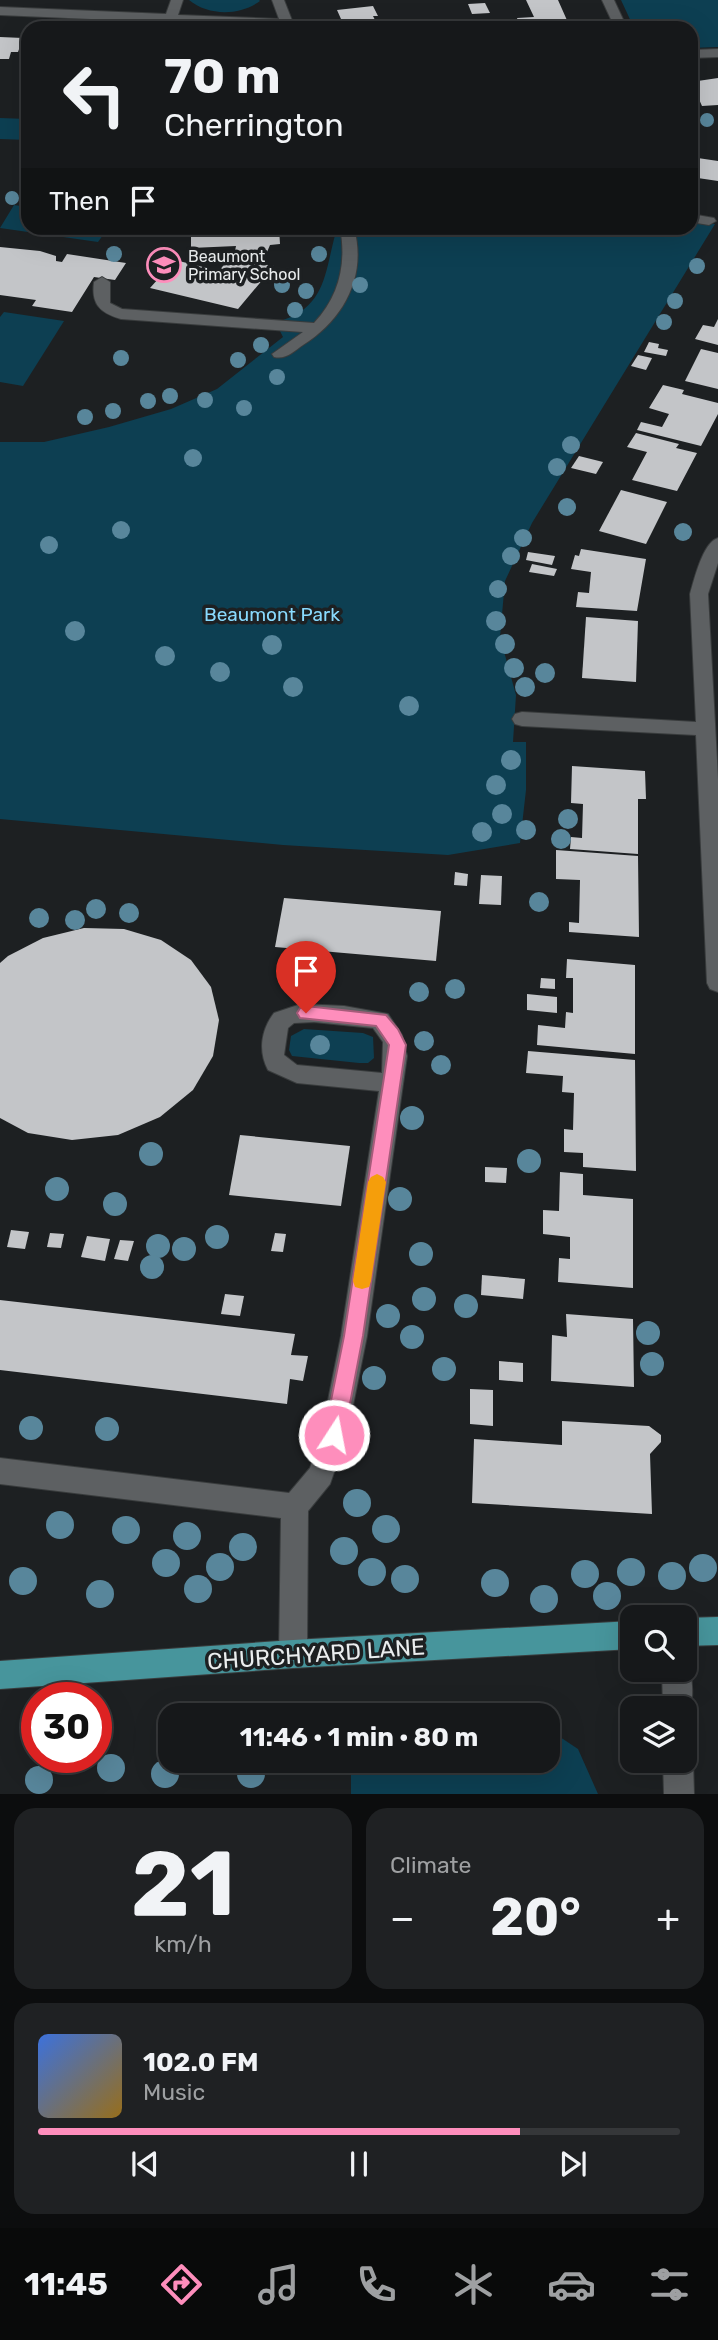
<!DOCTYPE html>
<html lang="en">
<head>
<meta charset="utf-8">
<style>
	:root { --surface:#16181a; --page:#1f2123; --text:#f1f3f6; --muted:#9ea0a2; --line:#353739; --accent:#fe8ebc }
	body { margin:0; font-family:Rubik,sans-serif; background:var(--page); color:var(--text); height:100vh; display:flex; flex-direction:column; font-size:26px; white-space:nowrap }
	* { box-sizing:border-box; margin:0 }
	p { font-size:23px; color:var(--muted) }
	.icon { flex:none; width:38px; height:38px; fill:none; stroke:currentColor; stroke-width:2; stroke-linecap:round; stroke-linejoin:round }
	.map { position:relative; height:1794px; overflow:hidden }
	.drawer { display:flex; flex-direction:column; gap:14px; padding:14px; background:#0c0d0e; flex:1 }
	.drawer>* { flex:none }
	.banner { position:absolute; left:21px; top:21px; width:677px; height:214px; border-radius:21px; box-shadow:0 7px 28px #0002,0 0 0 2px var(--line); background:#16181a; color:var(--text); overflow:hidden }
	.tools { position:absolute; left:620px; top:1605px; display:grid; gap:14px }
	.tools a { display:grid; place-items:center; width:77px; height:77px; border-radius:14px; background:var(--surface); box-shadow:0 7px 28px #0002,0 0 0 2px var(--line); font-size:35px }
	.speed { position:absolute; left:21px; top:1682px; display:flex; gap:14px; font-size:35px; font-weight:700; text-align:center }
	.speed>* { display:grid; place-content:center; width:91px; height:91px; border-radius:50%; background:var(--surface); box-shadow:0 7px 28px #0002,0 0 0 2px var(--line); line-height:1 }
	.speed .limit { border:10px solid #d22; background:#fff; color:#111 }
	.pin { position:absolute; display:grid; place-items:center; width:60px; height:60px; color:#fff; margin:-72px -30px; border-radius:50% 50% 50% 0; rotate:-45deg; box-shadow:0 0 7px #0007 }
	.pin .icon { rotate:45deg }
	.me { position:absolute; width:77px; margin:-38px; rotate:11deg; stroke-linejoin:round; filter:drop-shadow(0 0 5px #0008) }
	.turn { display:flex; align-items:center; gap:24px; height:147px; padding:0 28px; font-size:32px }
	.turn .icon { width:91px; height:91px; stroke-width:2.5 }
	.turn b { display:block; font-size:49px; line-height:60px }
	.then { display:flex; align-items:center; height:66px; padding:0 28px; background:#0003; gap:14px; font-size:26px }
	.big { font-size:52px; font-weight:700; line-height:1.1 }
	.drawer .card { flex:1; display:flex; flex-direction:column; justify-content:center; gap:10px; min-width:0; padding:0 24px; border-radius:21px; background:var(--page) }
	.drawer .dial { align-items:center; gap:0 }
	.dial b { font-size:91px; line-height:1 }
	.song { display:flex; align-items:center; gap:21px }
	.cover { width:84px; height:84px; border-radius:10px; background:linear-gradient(135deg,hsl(220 70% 55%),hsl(40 70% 35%)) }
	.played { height:7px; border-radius:4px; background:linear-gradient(90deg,var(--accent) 75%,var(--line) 75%) }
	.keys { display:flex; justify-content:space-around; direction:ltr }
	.heat { display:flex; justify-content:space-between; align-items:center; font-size:38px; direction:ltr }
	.drawer .tiles { flex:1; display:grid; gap:14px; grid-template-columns:1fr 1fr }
	.card:last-child { grid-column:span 2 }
	.trip { position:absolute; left:158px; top:1703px; width:402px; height:70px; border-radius:21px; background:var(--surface); box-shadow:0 7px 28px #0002,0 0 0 2px var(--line); font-weight:700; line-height:70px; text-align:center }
	.tabs { display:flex; height:112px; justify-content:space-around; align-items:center; background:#090a0a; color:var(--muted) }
	.tabs .icon { width:49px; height:49px }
	.tabs .active { color:var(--accent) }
	.tabs b { font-size:32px; color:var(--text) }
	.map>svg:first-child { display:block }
	.green { fill:#0d3f52 }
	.building { fill:#c3c5c8 }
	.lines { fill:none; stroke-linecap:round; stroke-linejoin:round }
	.minor-casing { stroke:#393c3d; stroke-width:2 }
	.major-casing { stroke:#393c3d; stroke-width:2 }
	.minor { fill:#5d6062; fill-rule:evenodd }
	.major { fill:#47959c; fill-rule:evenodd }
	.tree { fill:#58869b }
	.route { fill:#fe8ebc; stroke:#a55c7a; stroke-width:2 }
	.slow { fill:#f59e0b }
	.labels { text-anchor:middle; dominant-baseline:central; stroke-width:7; stroke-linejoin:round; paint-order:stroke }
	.far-poi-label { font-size:16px; fill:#eaedee; stroke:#1d2022; text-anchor:start }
	.park-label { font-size:19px; fill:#89dafe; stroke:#1d2022 }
	.near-street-label { font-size:23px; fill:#eaedee; stroke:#1d2022 }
</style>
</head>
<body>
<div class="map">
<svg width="718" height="1794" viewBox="0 0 718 1794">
	<rect width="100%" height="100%" fill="#1d2022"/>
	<g class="green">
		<path d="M189 0H259L260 1C240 16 208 16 189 0Z"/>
		<polygon points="621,0 718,0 718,47 691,48 691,28 634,28"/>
		<polygon points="0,118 28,119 28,140 0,139"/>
		<polygon points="14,205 28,207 28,228 108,228 98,242 0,228"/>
		<path d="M691 222 715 224 532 523 505 581 500 637 516 695 513 742H526V790L520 843 448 855 283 845 0 819V442H44L109 427 171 409 217 389 283 337 280 331 283 320C325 306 325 273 335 235L332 228H691Z"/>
		<polygon points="4,312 64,321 23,386 0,382 0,317"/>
		<polygon points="304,1029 363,1033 373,1037 374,1058 368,1063 359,1063 292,1056 289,1050 291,1036"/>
		<polygon points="548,1729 578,1749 598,1794 351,1794 351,1761 548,1760"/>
	</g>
	<g class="building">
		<polygon points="526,0 558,0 570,27 520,26 517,18 534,17"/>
		<polygon points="485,3 490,13 472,14 468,4"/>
		<polygon points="373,6 378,16 373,16 379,28 345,28 337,10"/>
		<polygon points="0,37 23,38 18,52 11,52 9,59 0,59"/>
		<polygon points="718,78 718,105 702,106 698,97 691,98 691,82"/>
		<polygon points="691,157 718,161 718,181 691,177"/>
		<polygon points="191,228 279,228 280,244 270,245 262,264 274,266 238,309 150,288 175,260 219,271 235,251 236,246 191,248"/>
		<polygon points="0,247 40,251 56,256 56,261 62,262 67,254 126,263 115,280 94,277 72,312 32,306 36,300 0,295"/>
		<polygon points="718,319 718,345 695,339 703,325 714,327"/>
		<polygon points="649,342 659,344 658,348 668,350 666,356 644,352"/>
		<polygon points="701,349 718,353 718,389 685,381"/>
		<polygon points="638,355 652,358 646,370 631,366"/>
		<polygon points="663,385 684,390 682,394 718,403 718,414 701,446 637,430 641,422 662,427 669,414 649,408"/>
		<polygon points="636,433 679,444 676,448 697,453 677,491 632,480 647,452 627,447"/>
		<polygon points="579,456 603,462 596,474 571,468"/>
		<polygon points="621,490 667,502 646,544 599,531"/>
		<polygon points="581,549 646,559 637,611 576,607 578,592 589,593 591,572 571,569 575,555 579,556"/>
		<polygon points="528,552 555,556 552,565 526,560"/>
		<polygon points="532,564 557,569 554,576 529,572"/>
		<polygon points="586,617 638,621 636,682 582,678"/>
		<polygon points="572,766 645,771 646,799 638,799 638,854 570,849 571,837 582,838 583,804 571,803"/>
		<polygon points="556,850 638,856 639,937 569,932 569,922 579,923 580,880 556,879"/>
		<polygon points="455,872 468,874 467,886 454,885"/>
		<polygon points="481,875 502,876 501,905 479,904"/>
		<polygon points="284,898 441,911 436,961 275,947"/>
		<polygon points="84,928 124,929 161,940 191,960 211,987 219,1020 213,1056 193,1090 160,1117 118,1135 72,1140 28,1133 0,1118 0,963 8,956 43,938"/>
		<polygon points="567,959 635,965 635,1054 537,1045 538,1025 565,1028 566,1012 573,1013 573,978 566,978"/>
		<polygon points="541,978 555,979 555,989 540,988"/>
		<polygon points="527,994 557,997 557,1013 527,1010"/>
		<polygon points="528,1051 635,1060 636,1171 583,1167 583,1153 564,1152 564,1129 573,1130 574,1093 562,1092 563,1076 526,1073"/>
		<polygon points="240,1135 350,1146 341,1206 229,1195"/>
		<polygon points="485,1167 507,1168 506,1183 485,1182"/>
		<polygon points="560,1172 583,1174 583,1195 633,1199 633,1288 558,1282 559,1258 570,1259 570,1237 543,1234 543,1210 559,1211"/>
		<polygon points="11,1230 29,1232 25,1249 7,1247"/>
		<polygon points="50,1233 64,1234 61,1248 47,1247"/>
		<polygon points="275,1233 286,1234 283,1252 271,1251"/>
		<polygon points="87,1236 110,1239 105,1261 81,1257"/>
		<polygon points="120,1240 134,1241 128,1261 114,1259"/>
		<polygon points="482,1275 525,1279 523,1299 481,1295"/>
		<polygon points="225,1294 244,1296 240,1316 221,1314"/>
		<polygon points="0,1300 295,1334 291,1355 308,1356 303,1381 290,1379 287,1404 0,1370"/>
		<polygon points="566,1314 633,1319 634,1387 551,1381 552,1335 567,1337"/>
		<polygon points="499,1361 523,1363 523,1382 499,1380"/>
		<polygon points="470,1389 493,1390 493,1426 470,1424"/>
		<polygon points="562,1421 649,1426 661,1435 661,1442 650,1454 652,1514 472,1503 474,1439 562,1445"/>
	</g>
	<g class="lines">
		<g class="minor-casing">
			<g id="minor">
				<polygon points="171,0 183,0 178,15 279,19 272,0 284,0 295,28 0,15 0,7 166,14"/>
				<polygon points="602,0 614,0 627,28 615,28"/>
				<polygon points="718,49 718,57 691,58 691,50"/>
				<polygon points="691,214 714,218 716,221 709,225 691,222"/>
				<path d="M340 228H354C367 276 344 319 303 345 294 351 286 360 274 357L272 354 303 332 121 319C100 313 91 304 94 282L102 277 110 282V303L122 309 314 323C339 297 347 263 340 228Z"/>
				<path d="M718 538V563L708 594 718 779V992L710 989 707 983 696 735 522 726 515 724 512 719 515 714 522 712 696 722 690 594C694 580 703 542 718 538Z"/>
				<path d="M301 1004 344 1006 388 1014 402 1035 407 1056 367 1336 347 1435 330 1484 308 1511 307 1654 303 1664 293 1668 283 1664 279 1654 281 1518 0 1484V1458L289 1493 310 1468 321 1435 341 1336 379 1091 297 1083 268 1070C258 1051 261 1030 274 1013ZM314 1022 373 1028 383 1042 382 1073 297 1065 284 1055 288 1028 294 1023Z"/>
				<path d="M684 1659C694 1672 696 1708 684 1719V1708H663L662 1670H684Z"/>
				<polygon points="684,1748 688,1750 693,1760 694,1794 664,1794 663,1760 684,1760"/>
			</g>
		</g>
		<g class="major-casing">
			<g id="major">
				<polygon points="718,1617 718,1645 684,1646 684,1618"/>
				<polygon points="632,1621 632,1649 293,1668 0,1689 0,1661 293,1640"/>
			</g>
		</g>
		<use href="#minor" class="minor"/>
		<use href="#major" class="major"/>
	</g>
	<g class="tree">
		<circle cx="707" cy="120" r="7"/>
		<circle cx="12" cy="198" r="7"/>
		<circle cx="114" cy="254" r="8"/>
		<circle cx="319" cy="254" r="8"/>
		<circle cx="697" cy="266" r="8"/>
		<circle cx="282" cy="285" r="8"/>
		<circle cx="360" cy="285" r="8"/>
		<circle cx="306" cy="291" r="8"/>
		<circle cx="675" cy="301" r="8"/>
		<circle cx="295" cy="310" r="8"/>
		<circle cx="664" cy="322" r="8"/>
		<circle cx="261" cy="345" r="8"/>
		<circle cx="121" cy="358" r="8"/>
		<circle cx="238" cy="360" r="8"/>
		<circle cx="277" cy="377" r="8"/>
		<circle cx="170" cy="396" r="8"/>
		<circle cx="205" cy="400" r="8"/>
		<circle cx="148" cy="401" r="8"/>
		<circle cx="244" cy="408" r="8"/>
		<circle cx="113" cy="411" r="8"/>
		<circle cx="85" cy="417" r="8"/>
		<circle cx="571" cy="445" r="9"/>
		<circle cx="193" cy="458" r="9"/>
		<circle cx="557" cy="467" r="9"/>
		<circle cx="567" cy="507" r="9"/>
		<circle cx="121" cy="530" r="9"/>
		<circle cx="683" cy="532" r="9"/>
		<circle cx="523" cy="538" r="9"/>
		<circle cx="49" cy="545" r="9"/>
		<circle cx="511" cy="556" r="9"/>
		<circle cx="498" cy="589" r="9"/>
		<circle cx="496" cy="621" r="10"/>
		<circle cx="75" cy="631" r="10"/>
		<circle cx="505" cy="644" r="10"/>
		<circle cx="272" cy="645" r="10"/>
		<circle cx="165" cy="656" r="10"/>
		<circle cx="514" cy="668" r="10"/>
		<circle cx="220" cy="672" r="10"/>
		<circle cx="545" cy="673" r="10"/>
		<circle cx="293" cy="687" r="10"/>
		<circle cx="525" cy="687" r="10"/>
		<circle cx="409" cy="706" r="10"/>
		<circle cx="511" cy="760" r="10"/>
		<circle cx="496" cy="785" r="10"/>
		<circle cx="502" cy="814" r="10"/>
		<circle cx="568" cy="819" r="10"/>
		<circle cx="526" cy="830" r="10"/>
		<circle cx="482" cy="832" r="10"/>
		<circle cx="561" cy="839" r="10"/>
		<circle cx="539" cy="902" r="10"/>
		<circle cx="96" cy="909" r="10"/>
		<circle cx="129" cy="913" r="10"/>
		<circle cx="39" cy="918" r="10"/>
		<circle cx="75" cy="920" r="10"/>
		<circle cx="455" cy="989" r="10"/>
		<circle cx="419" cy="992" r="10"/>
		<circle cx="424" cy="1041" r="10"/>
		<circle cx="320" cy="1045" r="10"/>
		<circle cx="441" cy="1065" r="10"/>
		<circle cx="412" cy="1118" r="12"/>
		<circle cx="151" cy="1154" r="12"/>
		<circle cx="529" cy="1161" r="12"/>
		<circle cx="57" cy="1189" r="12"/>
		<circle cx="400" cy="1199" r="12"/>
		<circle cx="115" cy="1204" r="12"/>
		<circle cx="217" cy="1237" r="12"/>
		<circle cx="158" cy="1246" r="12"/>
		<circle cx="184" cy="1249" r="12"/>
		<circle cx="421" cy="1254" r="12"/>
		<circle cx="152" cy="1267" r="12"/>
		<circle cx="424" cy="1299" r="12"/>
		<circle cx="466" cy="1306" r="12"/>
		<circle cx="388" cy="1316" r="12"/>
		<circle cx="648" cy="1333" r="12"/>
		<circle cx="412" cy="1337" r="12"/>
		<circle cx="652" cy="1364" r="12"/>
		<circle cx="444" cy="1369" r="12"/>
		<circle cx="374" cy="1378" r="12"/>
		<circle cx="31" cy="1428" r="12"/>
		<circle cx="107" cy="1429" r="12"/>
		<circle cx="357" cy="1503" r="14"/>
		<circle cx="60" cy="1525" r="14"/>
		<circle cx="386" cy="1529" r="14"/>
		<circle cx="126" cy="1530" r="14"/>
		<circle cx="187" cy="1536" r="14"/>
		<circle cx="243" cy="1547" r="14"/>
		<circle cx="344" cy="1551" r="14"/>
		<circle cx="166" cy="1563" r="14"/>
		<circle cx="220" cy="1567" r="14"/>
		<circle cx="703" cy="1568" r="14"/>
		<circle cx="372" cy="1572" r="14"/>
		<circle cx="631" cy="1572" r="14"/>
		<circle cx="585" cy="1574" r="14"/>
		<circle cx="672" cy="1576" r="14"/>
		<circle cx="405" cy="1579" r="14"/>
		<circle cx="23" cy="1581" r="14"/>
		<circle cx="495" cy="1583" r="14"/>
		<circle cx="198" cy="1589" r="14"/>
		<circle cx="100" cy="1594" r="14"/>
		<circle cx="607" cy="1596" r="14"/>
		<circle cx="544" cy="1599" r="14"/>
		<circle cx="111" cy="1768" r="14"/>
		<circle cx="165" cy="1774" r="14"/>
		<circle cx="251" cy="1774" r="14"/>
		<circle cx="39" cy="1780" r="14"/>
	</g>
	<polygon class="route" points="306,1006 386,1015 398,1029 406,1045 363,1336 344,1435 341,1442 334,1445 327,1442 324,1435 344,1336 389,1045 376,1026 300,1018 297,1013 300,1008"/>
	<polygon class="slow" points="377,1174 383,1177 386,1182 371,1281 369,1287 362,1289 355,1287 353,1281 368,1182 371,1177"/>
	<defs>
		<g id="school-ring" transform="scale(1.75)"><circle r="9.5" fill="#1d2022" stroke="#fe8ebc" stroke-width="1.5"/><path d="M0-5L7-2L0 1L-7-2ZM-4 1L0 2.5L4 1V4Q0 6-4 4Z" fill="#fe8ebc"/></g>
	</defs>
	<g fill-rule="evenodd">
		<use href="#school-ring" x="164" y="265"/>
	</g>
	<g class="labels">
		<g class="far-poi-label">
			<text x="188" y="256">Beaumont<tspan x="188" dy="18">Primary School</tspan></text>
		</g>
		<g class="park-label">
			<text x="272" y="614">Beaumont Park</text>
		</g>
		<g class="near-street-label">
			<text transform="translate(316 1654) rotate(-4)">CHURCHYARD LANE</text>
		</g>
	</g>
</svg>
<div class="tools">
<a><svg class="icon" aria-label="search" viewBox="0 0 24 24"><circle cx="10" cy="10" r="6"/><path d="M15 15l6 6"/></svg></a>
<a><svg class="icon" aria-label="layers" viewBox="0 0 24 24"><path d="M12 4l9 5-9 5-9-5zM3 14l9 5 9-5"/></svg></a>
</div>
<div class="speed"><div class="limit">30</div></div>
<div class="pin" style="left:306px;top:1013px;background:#d93025"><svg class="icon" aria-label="arrive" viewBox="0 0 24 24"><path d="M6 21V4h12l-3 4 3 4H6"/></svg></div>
<svg class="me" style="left:334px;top:1435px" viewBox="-20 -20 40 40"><circle r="17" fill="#fe8ebc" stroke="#fff" stroke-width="3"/><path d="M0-11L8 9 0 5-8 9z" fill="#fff"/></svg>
<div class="trip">11:46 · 1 min · 80 m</div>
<div class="banner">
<div class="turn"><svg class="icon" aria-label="left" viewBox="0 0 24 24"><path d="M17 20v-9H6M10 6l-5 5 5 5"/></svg><div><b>70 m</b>Cherrington</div></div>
<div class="then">Then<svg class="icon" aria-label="arrive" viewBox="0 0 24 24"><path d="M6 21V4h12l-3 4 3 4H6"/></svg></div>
</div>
</div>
<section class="drawer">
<div class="tiles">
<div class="card dial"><b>21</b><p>km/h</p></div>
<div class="card"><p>Climate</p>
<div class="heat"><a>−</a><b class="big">20°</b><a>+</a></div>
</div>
<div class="card">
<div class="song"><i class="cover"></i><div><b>102.0 FM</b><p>Music</p></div></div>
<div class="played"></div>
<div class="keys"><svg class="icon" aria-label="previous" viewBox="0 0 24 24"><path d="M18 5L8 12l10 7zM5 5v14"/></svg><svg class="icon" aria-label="pause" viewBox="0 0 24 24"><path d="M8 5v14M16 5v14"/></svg><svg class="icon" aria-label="next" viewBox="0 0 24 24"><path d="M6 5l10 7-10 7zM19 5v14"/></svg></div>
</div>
</div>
</section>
<nav class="tabs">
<b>11:45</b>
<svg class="icon active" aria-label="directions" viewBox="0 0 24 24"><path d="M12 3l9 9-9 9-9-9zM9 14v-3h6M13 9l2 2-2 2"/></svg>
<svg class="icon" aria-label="music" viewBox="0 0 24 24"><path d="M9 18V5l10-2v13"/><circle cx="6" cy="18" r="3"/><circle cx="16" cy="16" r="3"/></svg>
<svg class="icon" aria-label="phone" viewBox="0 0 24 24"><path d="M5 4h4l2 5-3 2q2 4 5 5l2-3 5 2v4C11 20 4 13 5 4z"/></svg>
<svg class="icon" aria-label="climate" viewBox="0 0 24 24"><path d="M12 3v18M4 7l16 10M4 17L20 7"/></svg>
<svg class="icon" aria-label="car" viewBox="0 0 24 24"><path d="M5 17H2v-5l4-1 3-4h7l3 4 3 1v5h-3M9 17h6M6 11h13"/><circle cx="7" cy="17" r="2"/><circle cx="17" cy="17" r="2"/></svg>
<svg class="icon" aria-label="filters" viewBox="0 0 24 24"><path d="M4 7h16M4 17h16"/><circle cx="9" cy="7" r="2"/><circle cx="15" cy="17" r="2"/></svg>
</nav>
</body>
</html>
